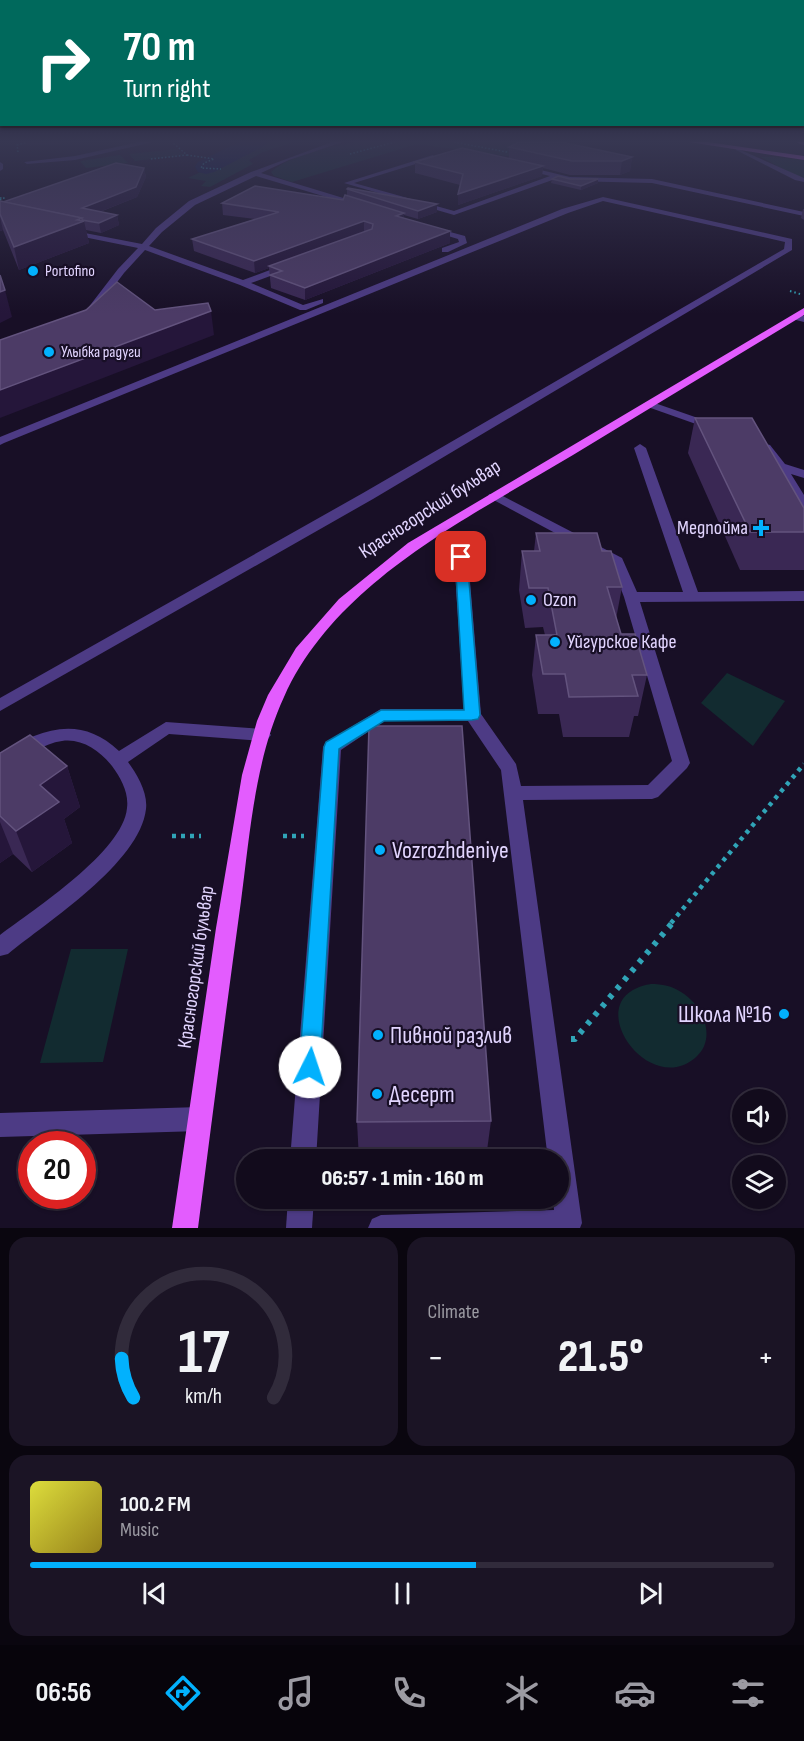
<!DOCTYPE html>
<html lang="en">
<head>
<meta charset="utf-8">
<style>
	:root { --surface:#120b1c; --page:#1b1425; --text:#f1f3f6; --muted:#9c9ba3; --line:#312b3b; --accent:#02b1fd }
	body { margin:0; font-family:"Sofia Sans Condensed",sans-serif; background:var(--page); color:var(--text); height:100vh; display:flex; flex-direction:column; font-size:22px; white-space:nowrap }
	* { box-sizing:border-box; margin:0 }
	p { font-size:20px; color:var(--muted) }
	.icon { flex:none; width:33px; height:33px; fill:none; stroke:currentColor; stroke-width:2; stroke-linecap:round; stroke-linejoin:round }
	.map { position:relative; height:1228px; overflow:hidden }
	.drawer { display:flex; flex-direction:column; gap:9px; padding:9px; background:#0a060f; flex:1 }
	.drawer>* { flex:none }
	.guide { position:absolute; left:0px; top:0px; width:804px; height:126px; box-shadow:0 2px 4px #0004,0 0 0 2px var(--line); background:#00695c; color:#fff; overflow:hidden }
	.buttons { position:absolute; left:732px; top:1089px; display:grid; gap:12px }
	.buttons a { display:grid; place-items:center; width:54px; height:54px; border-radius:50%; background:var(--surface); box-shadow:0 2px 4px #0004,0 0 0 2px var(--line); font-size:30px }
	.speed { position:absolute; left:18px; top:1131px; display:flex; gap:12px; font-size:30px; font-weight:700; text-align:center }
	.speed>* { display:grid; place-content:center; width:78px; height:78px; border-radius:50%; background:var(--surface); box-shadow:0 2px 4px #0004,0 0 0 2px var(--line); line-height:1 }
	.speed .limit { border:9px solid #d22; background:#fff; color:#111 }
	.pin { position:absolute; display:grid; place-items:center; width:51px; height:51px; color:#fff; margin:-26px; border-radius:12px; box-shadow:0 3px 9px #0006 }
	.me { position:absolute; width:66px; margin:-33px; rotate:4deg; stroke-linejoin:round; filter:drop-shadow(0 0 4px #0008) }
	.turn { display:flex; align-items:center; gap:21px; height:126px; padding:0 24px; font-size:27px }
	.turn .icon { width:78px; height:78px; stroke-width:2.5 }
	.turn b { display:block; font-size:42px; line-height:51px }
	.big { font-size:45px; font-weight:800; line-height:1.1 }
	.drawer .card { flex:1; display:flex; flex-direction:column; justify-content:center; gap:9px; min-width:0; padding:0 21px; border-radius:18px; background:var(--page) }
	.drawer .dial { align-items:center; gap:0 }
	.dial svg { height:156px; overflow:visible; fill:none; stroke:var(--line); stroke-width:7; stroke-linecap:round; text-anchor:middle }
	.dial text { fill:var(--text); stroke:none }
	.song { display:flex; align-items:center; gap:18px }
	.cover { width:72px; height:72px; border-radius:9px; background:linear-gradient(135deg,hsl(60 70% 55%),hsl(50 70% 35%)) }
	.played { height:6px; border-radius:3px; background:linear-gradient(90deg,var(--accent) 60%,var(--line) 60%) }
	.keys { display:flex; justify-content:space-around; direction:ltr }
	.heat { display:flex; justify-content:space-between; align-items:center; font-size:33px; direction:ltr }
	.drawer .tiles { flex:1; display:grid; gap:9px; grid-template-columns:1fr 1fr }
	.card:last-child { grid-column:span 2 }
	.trip { position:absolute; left:236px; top:1149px; width:333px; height:60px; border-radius:30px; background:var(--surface); box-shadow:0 2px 4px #0004,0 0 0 2px var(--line); font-weight:800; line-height:60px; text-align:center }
	.tab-bar { display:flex; height:96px; justify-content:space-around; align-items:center; background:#07040b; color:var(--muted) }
	.tab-bar .icon { width:42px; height:42px }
	.tab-bar .active { color:var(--accent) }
	.tab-bar b { font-size:27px; color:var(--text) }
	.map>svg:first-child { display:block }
	.green { fill:#122b30 }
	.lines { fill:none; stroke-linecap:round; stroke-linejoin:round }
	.river { fill:#0a1444; fill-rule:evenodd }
	.path-far3 { stroke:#30a4b7; stroke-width:1.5; stroke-dasharray:1.5 2; stroke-linecap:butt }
	.path-far2 { stroke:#30a4b7; stroke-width:2; stroke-dasharray:1.5 3; stroke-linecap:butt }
	.path-far1 { stroke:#30a4b7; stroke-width:4.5; stroke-dasharray:4 5; stroke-linecap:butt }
	.path { stroke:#30a4b7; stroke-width:6; stroke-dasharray:4.5 7; stroke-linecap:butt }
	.minor { fill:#4d3b85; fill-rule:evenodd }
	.major { fill:#e35cfe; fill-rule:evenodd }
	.wall { fill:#3a2854 }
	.shaded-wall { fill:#25163a }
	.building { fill:#4c3b66; stroke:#63537e; stroke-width:1.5 }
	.route { fill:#02b1fd; stroke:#0173a4; stroke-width:1.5 }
	.poi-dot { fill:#02b1fd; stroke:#180f26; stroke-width:2 }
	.labels { text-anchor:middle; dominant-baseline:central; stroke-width:4.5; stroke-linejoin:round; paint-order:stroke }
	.far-poi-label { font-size:16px; fill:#e2d5ff; stroke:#180f26; text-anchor:start }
	.street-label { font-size:20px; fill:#e2d5ff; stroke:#180f26 }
	.poi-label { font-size:20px; fill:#e2d5ff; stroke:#180f26; text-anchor:start }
	.near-poi-label { font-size:24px; fill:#e2d5ff; stroke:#180f26; text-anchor:start }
</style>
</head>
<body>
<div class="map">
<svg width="804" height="1228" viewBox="0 0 804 1228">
	<rect width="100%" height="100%" fill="#180f26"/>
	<g class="green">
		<polygon points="254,142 294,142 263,152 249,160 253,164 210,187 201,186 206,181 188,178 252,147"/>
		<path d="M354 142H564L521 158 417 144 292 182 274 176 271 172C292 154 327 148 354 142Z"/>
		<polygon points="177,149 184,155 135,161 129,154"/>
		<polygon points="120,155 128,163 86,168 80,161"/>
		<polygon points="761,157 775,157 804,160 804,178 794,175"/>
		<polygon points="727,673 785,701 753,746 701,703"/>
		<polygon points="71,949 128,949 103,1062 40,1063"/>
		<path d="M651 984C662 984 672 986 681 992 703 1005 718 1039 695 1058 647 1099 576 996 651 984Z"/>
	</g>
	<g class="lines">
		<polygon class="river" points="239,142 267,142 264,146 214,172 206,174 198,172 195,167 198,162"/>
		<g class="path-far3">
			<polyline points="454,142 512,153"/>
			<polyline points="18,152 17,145 29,142"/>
			<polyline points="350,154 395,142"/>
			<polyline points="187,155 214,159 204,163 201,168 221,169"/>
			<polyline points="151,159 187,155 172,142"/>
			<polyline points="0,198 4,198 0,200"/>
		</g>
		<polyline class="path-far2" points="790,291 800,294"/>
		<g class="path-far1">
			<polyline points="172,836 201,836"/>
			<polyline points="283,836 304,836"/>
			<polyline points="671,923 804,764"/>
		</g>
		<polyline class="path" points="571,1039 575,1039 673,922"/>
		<g class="minor">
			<polygon points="139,142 153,142 75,160 27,164 24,162 75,156"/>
			<polygon points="332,142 343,142 289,160 261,173 363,204 363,208 256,176 195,205 162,232 149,246 243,280 286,264 292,264 292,268 251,283 303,305 323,299 323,303 306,310 300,310 240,285 145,250 124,273 96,310 88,308 118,269 138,248 64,233 64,229 142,244 156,228 189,201 251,172"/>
			<polygon points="736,148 804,178 804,182 795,180 736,150"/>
			<polygon points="433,155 435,158 354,183 454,211 550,176 522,169 524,166 570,177 652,179 804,212 804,216 652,183 570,181 558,178 454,215 344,183"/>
			<polygon points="0,162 3,164 3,169 0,171"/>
			<polygon points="603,197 792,239 792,250 373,499 0,711 0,698 363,493 784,249 785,242 603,201 568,213 4,443 0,445 0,437 562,209"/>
			<polygon points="428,226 465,236 467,243 448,252 442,252 442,248 459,242 458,239 428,230"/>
			<polygon points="795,314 804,316 804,322 792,319 790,317"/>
			<polygon points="649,401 718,425 720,427 714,430 710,429 645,406 643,404"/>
			<polygon points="640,444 646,448 698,592 804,591 804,601 640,602 690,763 687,768 658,797 652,799 523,800 582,1223 580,1228 368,1228 372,1219 381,1215 554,1210 553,1198 558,1198 558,1160 548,1160 501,770 468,721 384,721 341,750 316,1160 290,1160 323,747 326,742 381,709 464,709 454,557 461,553 468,557 481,714 516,764 521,786 648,785 672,761 624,597 611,563 488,497 489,494 499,494 622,558 637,592 683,592 634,448"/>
			<polygon points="766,444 770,445 785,464 804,470 804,478 791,474 804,495 804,510 799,509 776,468 760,448"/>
			<path d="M166 722 262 729 268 731 271 735 268 739 262 741 169 734 128 762C137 774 148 793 146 809 140 863 47 922 8 954L0 956V935C34 909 123 852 127 808 129 793 121 778 112 766 100 751 82 738 62 741 38 744 22 763 0 770V754C40 729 80 714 119 751Z"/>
			<polygon points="200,1107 209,1110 212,1119 209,1128 200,1131 0,1137 0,1113"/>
			<polygon points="288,1198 314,1198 312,1228 286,1228"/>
		</g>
		<g class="major">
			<polygon points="689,142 708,142 804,156 804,160"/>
			<polygon points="797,142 804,142 804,145 798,143"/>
			<path d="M804 308V315C727 362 650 408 573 455 470 517 336 581 284 697 255 760 250 833 241 901 226 1010 212 1119 198 1228H172L216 928 242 775 257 721 268 695 296 648 339 599 408 543Z"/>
		</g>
	</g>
	<g class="wall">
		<polygon points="509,147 632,157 630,171 620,175 570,175 543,168 542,176 458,205 458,194 460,185 415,173 415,162 509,158"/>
		<polygon points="144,168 146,177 137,197 100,212 117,215 119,225 101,233 86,230 89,243 19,270 3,230 0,231 0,201 3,202"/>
		<polygon points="552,179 598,179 598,183 581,190 551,183"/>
		<polygon points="347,189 437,212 418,219 404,215 404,218 450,231 450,243 305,300 271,288 269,268 255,273 194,251 192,239 255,219 223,215 222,203 343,200 347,196"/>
		<polygon points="803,209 804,209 804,220 801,218"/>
		<polygon points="695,418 804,508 804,570 740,570 688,453"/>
		<polygon points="536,533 602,551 622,587 616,619 621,634 647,675 638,716 634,716 629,737 563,737 559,714 538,714 532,675 536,635 545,635 543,627 525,628 519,590 522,551 534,551"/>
		<polygon points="0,753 67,766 80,807 64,819 72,843 32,872 13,854 0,863"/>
		<polygon points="491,1121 486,1158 359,1159 357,1122"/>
	</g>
	<g class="shaded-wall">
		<polygon points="27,142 81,142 28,146"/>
		<polygon points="632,157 630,171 620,175 622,161"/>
		<polygon points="543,166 542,176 458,205 458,194"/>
		<polygon points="144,168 146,177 137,197 84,218 82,208"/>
		<polygon points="598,179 598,183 581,190 581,186"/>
		<polygon points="437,204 437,212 418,219 418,211"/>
		<polygon points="404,213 404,224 396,216"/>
		<polygon points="117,215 119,225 101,233 99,223"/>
		<polygon points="0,217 3,230 0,231"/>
		<polygon points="82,218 83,222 84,221 89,243 19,270 14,247"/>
		<polygon points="364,221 364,233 269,266 269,268 255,273 254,261"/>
		<polygon points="450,231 450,243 305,300 305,288"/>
		<polygon points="5,290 12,317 0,323 0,292"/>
		<polygon points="211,311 214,335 0,418 0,390"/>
		<polygon points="67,766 80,807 64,819 72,843 32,872 16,831 40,785"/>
		<polygon points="0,822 13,854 0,863"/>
	</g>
	<g class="building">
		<polygon points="519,142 561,142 632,157 622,161 572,161 509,147"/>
		<polygon points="462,148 543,166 458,194 463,174 415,162"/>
		<polygon points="116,163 144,168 136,187 82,208 117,215 99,223 82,220 82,218 3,202"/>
		<polygon points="558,176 570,179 598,179 581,186 552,179"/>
		<polygon points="255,186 343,200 345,195 404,213 396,216 450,231 305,288 270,275 282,271 269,266 372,229 373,224 364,221 254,261 192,239 279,212 222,203"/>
		<polygon points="348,188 437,204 418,211 347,189"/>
		<polygon points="0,201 82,218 77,220 84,221 14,247 0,214"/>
		<polygon points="0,275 5,290 0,292"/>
		<polygon points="117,282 155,310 208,303 211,311 0,390 0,340 86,310"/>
		<polygon points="695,418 752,418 804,508 804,532 750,532"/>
		<polygon points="536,533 597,533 602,551 611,551 622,587 607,587 621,634 635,634 647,675 632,675 638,696 569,697 565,674 543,674 536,635 557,635 548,588 529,588 522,551 540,551"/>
		<polygon points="369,726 462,726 491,1121 357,1122"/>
		<polygon points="30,735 67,766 40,785 59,802 16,831 0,816 0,753"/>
	</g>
	<linearGradient id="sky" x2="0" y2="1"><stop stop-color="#0d0815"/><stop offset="0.45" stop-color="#373752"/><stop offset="1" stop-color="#373752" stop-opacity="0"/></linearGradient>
	<rect width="804" height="314" fill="url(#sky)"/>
	<polygon class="route" points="461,554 467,557 480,715 478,719 472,720 384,721 339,749 320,1067 317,1074 310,1077 302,1074 299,1067 324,747 326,742 381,710 464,710 455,557"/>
	<g class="poi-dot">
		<circle cx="33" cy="271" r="6"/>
		<circle cx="49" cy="352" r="6"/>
		<path d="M758 519h6v6h6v6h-6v6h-6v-6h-6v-6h6z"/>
		<circle cx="531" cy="600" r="6"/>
		<circle cx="555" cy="642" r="6"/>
		<circle cx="380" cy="850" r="6"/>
		<circle cx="784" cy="1014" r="6"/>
		<circle cx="378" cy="1035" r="6"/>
		<circle cx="377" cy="1094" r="6"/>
	</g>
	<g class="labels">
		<g class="far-poi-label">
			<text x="45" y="271">Portofino</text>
			<text x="61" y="352">Улыбка радуги</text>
		</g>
		<g class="street-label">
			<text transform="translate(430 509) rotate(-33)">Красногорский бульвар</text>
			<text transform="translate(196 967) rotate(-82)">Красногорский бульвар</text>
		</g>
		<g class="poi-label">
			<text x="748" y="528" text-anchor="end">Медпойма</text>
			<text x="543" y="600">Ozon</text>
			<text x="567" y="642">Уйгурское Кафе</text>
		</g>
		<g class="near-poi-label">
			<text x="392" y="850">Vozrozhdeniye</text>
			<text x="772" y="1014" text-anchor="end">Школа №16</text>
			<text x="390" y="1035">Пивной разлив</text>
			<text x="389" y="1094">Десерт</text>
		</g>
	</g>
</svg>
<div class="buttons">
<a><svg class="icon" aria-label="sound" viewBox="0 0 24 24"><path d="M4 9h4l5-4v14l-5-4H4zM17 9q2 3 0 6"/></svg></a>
<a><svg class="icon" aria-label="layers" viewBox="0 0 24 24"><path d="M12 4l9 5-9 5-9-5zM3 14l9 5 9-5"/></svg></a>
</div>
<div class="speed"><div class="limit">20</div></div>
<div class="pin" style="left:461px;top:557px;background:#d93025"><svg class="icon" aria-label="arrive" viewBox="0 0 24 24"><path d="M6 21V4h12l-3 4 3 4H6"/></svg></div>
<svg class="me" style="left:310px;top:1067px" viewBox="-20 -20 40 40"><circle r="19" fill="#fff"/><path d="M0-13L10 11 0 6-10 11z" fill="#02b1fd"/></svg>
<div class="trip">06:57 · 1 min · 160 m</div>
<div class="guide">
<div class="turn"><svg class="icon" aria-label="right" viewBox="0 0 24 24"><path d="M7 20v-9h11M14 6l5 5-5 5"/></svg><div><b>70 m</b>Turn right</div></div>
</div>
</div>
<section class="drawer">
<div class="tiles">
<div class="card dial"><svg viewBox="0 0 100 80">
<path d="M14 69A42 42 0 1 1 86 69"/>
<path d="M14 69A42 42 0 0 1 8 49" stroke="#02b1fd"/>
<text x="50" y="56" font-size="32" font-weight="700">17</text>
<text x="50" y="72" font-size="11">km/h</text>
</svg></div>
<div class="card"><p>Climate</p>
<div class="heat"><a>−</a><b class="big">21.5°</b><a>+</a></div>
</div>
<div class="card">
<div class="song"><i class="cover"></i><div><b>100.2 FM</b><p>Music</p></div></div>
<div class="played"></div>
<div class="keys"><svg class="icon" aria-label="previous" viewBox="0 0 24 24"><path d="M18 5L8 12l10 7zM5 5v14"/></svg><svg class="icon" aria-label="pause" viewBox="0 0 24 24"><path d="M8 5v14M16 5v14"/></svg><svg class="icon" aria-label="next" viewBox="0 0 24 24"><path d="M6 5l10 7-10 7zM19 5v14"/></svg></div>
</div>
</div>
</section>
<nav class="tab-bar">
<b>06:56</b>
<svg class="icon active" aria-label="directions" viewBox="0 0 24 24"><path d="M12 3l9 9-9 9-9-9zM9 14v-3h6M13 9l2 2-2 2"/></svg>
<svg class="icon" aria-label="music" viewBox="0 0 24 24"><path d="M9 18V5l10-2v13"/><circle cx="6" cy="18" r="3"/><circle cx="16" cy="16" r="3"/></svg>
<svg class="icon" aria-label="phone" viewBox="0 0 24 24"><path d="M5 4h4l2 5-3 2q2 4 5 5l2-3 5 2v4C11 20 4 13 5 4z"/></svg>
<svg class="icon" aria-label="climate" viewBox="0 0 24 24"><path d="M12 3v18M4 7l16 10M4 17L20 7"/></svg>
<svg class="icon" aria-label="car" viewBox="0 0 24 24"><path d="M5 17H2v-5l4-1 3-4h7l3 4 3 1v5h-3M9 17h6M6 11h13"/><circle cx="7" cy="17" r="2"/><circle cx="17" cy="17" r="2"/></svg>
<svg class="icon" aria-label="filters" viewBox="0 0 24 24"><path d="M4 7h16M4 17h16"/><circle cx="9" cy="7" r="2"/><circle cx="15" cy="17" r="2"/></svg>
</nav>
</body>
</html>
